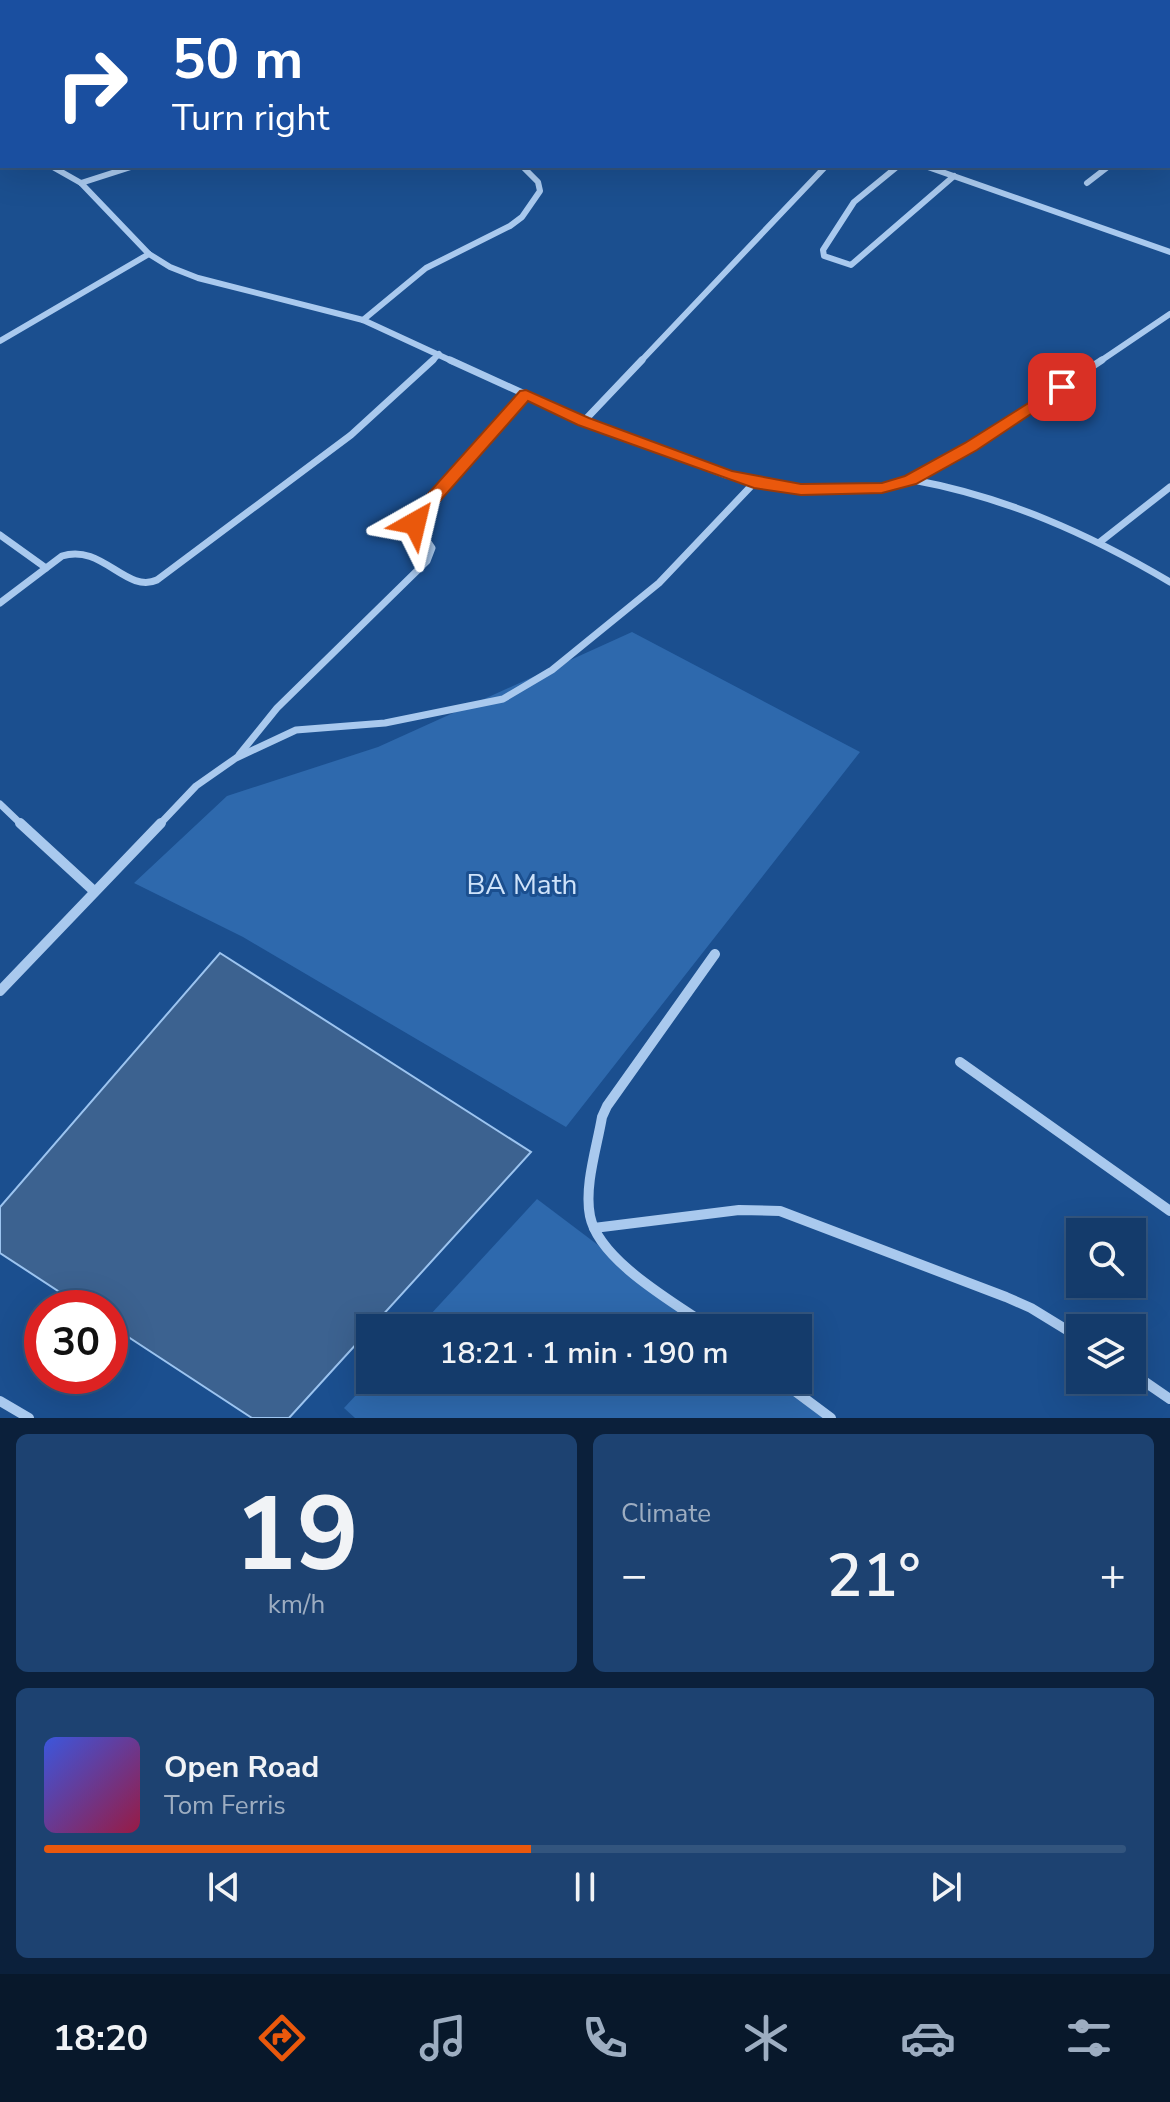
<!DOCTYPE html>
<html lang="en">
<head>
<meta charset="utf-8">
<style>
	:root { --surface:#143b6b; --page:#1d4271; --text:#f1f3f6; --muted:#9dadc1; --line:#33557e; --accent:#ea580c }
	body { margin:0; font-family:"Nunito Sans",sans-serif; background:var(--page); color:var(--text); height:100vh; display:flex; flex-direction:column; font-size:30px; white-space:nowrap }
	* { box-sizing:border-box; margin:0 }
	p { font-size:26px; color:var(--muted) }
	.icon { flex:none; width:44px; height:44px; fill:none; stroke:currentColor; stroke-width:2; stroke-linecap:round; stroke-linejoin:round }
	.map { position:relative; height:1418px; overflow:hidden }
	.drawer { display:flex; flex-direction:column; gap:16px; padding:16px; background:#0b203b; flex:1 }
	.drawer>* { flex:none }
	.hud { position:absolute; left:0px; top:0px; width:1170px; height:168px; box-shadow:0 8px 32px #0002,0 0 0 2px var(--line); background:#1a4fa0; color:#fff; overflow:hidden }
	.buttons { position:absolute; left:1066px; top:1218px; display:grid; gap:16px }
	.buttons a { display:grid; place-items:center; width:80px; height:80px; border-radius:0px; background:var(--surface); box-shadow:0 8px 32px #0002,0 0 0 2px var(--line); font-size:40px }
	.speed { position:absolute; left:24px; top:1290px; display:flex; gap:16px; font-size:40px; font-weight:700; text-align:center }
	.speed>* { display:grid; place-content:center; width:104px; height:104px; border-radius:50%; background:var(--surface); box-shadow:0 8px 32px #0002,0 0 0 2px var(--line); line-height:1 }
	.speed .limit { border:12px solid #d22; background:#fff; color:#111 }
	.pin { position:absolute; display:grid; place-items:center; width:68px; height:68px; color:#fff; margin:-34px; border-radius:16px; box-shadow:0 4px 12px #0006 }
	.me { position:absolute; width:88px; margin:-44px; rotate:37deg; stroke-linejoin:round; filter:drop-shadow(0 0 6px #0008) }
	.turn { display:flex; align-items:center; gap:28px; height:168px; padding:0 40px; font-size:36px }
	.turn .icon { width:104px; height:104px; stroke-width:2.5 }
	.turn b { display:block; font-size:56px; line-height:68px }
	.big { font-size:60px; font-weight:600; line-height:1.1 }
	.drawer .tile { flex:1; display:flex; flex-direction:column; justify-content:center; gap:12px; min-width:0; padding:0 28px; border-radius:12px; background:var(--page) }
	.drawer .dial { align-items:center; gap:0 }
	.dial b { font-size:104px; line-height:1 }
	.song { display:flex; align-items:center; gap:24px }
	.cover { width:96px; height:96px; border-radius:12px; background:linear-gradient(135deg,hsl(230 70% 55%),hsl(340 70% 35%)) }
	.played { height:8px; border-radius:4px; background:linear-gradient(90deg,var(--accent) 45%,var(--line) 45%) }
	.keys { display:flex; justify-content:space-around; direction:ltr }
	.heat { display:flex; justify-content:space-between; align-items:center; font-size:44px; direction:ltr }
	.drawer .tiles { flex:1; display:grid; gap:16px; grid-template-columns:1fr 1fr }
	.tile:last-child { grid-column:span 2 }
	.trip { position:absolute; left:356px; top:1314px; width:456px; height:80px; border-radius:0px; background:var(--surface); box-shadow:0 8px 32px #0002,0 0 0 2px var(--line); font-weight:600; line-height:80px; text-align:center }
	.tab-bar { display:flex; height:128px; justify-content:space-around; align-items:center; background:#08182b; color:var(--muted) }
	.tab-bar .icon { width:56px; height:56px }
	.tab-bar .current { color:var(--accent) }
	.tab-bar b { font-size:36px; color:var(--text) }
	.map>svg:first-child { display:block }
	.green { fill:#2e69ad }
	.water { fill:#3c6290; stroke:#9cc4f0; stroke-width:2 }
	.lines { fill:none; stroke-linecap:round; stroke-linejoin:round }
	.street-far2 { stroke:#a9c9ee; stroke-width:6 }
	.street-far1 { stroke:#a9c9ee; stroke-width:7 }
	.street { stroke:#a9c9ee; stroke-width:10 }
	.route { fill:#ea580c; stroke:#983908; stroke-width:2 }
	.labels { text-anchor:middle; dominant-baseline:central; stroke-width:6; stroke-linejoin:round; paint-order:stroke }
	.park-label { font-size:28px; fill:#cfe3fa; stroke:#1b4f8f }
</style>
</head>
<body>
<div class="map">
<svg width="1170" height="1418" viewBox="0 0 1170 1418">
	<rect width="100%" height="100%" fill="#1b4f8f"/>
	<g class="green">
		<polygon points="632,632 860,752 566,1127 243,937 134,883 227,796 378,747"/>
		<polygon points="537,1199 708,1328 418,1328"/>
		<polygon points="370,1380 777,1380 828,1418 355,1418 344,1408"/>
	</g>
	<polygon class="water" points="220,953 531,1152 289,1418 252,1418 110,1325 110,1308 84,1308 0,1253 0,1207"/>
	<g class="lines">
		<g class="street-far2">
			<polyline points="338,2 350,2"/>
			<polyline points="854,2 857,0"/>
			<polyline points="51,166 81,183 149,254 170,267 198,278 363,320 454,362"/>
			<polyline points="898,166 854,202 823,250 824,256 851,265 954,176"/>
			<polyline points="925,166 1170,252"/>
			<polyline points="81,183 134,166"/>
			<polyline points="1087,183 1109,166"/>
			<polyline points="363,320 426,268 510,226 522,217 540,191 538,182 522,166"/>
			<polyline points="0,341 149,254"/>
			<polyline points="431,362 439,354"/>
			<polyline points="640,362 826,166"/>
			<polyline points="1099,362 1170,314"/>
		</g>
		<g class="street-far1">
			<polyline points="450,360 584,421 726,475 754,483 801,489 882,488 911,480 971,447 1102,360"/>
			<polyline points="584,421 642,360"/>
			<path d="M913 480C1006 497 1089 534 1170 582"/>
			<polyline points="0,535 46,568"/>
			<polyline points="1100,542 1170,487"/>
			<path d="M0 603 62 556C102 543 126 594 157 580L351 435 433 360"/>
			<polyline points="239,755 277,708 427,561 432,548 415,523 416,518 526,394"/>
			<polyline points="0,804 22,825"/>
			<polyline points="159,825 196,786 236,758 296,730 385,723 503,699 552,670 659,583 754,483"/>
		</g>
		<g class="street">
			<polyline points="20,823 94,891"/>
			<polyline points="0,991 161,823"/>
			<polyline points="960,1062 1170,1211"/>
			<polyline points="594,1228 739,1210 780,1211 1006,1297 1031,1308 1080,1338"/>
			<path d="M711 1328C675 1303 599 1261 590 1216 584 1186 597 1147 602 1117L607 1106 715 954"/>
			<polyline points="1132,1373 1170,1399"/>
			<polyline points="780,1380 831,1418"/>
			<polyline points="0,1401 29,1418"/>
		</g>
	</g>
	<polygon class="route" points="1062,382 1069,387 1067,390 977,450 916,484 882,493 801,495 754,488 578,425 528,401 424,519 421,526 415,528 407,523 410,514 520,391 526,390 589,418 732,471 801,484 882,483 905,476 965,443"/>
	<g class="labels">
		<g class="park-label">
			<text x="522" y="885">BA Math</text>
		</g>
	</g>
</svg>
<div class="buttons">
<a><svg class="icon" aria-label="search" viewBox="0 0 24 24"><circle cx="10" cy="10" r="6"/><path d="M15 15l6 6"/></svg></a>
<a><svg class="icon" aria-label="layers" viewBox="0 0 24 24"><path d="M12 4l9 5-9 5-9-5zM3 14l9 5 9-5"/></svg></a>
</div>
<div class="speed"><div class="limit">30</div></div>
<div class="pin" style="left:1062px;top:387px;background:#d93025"><svg class="icon" aria-label="arrive" viewBox="0 0 24 24"><path d="M6 21V4h12l-3 4 3 4H6"/></svg></div>
<svg class="me" style="left:415px;top:523px" viewBox="-20 -20 40 40"><path d="M0-17L14 15 0 8-14 15z" fill="#ea580c" stroke="#fff" stroke-width="4"/></svg>
<div class="trip">18:21 · 1 min · 190 m</div>
<div class="hud">
<div class="turn"><svg class="icon" aria-label="right" viewBox="0 0 24 24"><path d="M7 20v-9h11M14 6l5 5-5 5"/></svg><div><b>50 m</b>Turn right</div></div>
</div>
</div>
<section class="drawer">
<div class="tiles">
<div class="tile dial"><b>19</b><p>km/h</p></div>
<div class="tile"><p>Climate</p>
<div class="heat"><a>−</a><b class="big">21°</b><a>+</a></div>
</div>
<div class="tile">
<div class="song"><i class="cover"></i><div><b>Open Road</b><p>Tom Ferris</p></div></div>
<div class="played"></div>
<div class="keys"><svg class="icon" aria-label="previous" viewBox="0 0 24 24"><path d="M18 5L8 12l10 7zM5 5v14"/></svg><svg class="icon" aria-label="pause" viewBox="0 0 24 24"><path d="M8 5v14M16 5v14"/></svg><svg class="icon" aria-label="next" viewBox="0 0 24 24"><path d="M6 5l10 7-10 7zM19 5v14"/></svg></div>
</div>
</div>
</section>
<nav class="tab-bar">
<b>18:20</b>
<svg class="icon current" aria-label="directions" viewBox="0 0 24 24"><path d="M12 3l9 9-9 9-9-9zM9 14v-3h6M13 9l2 2-2 2"/></svg>
<svg class="icon" aria-label="music" viewBox="0 0 24 24"><path d="M9 18V5l10-2v13"/><circle cx="6" cy="18" r="3"/><circle cx="16" cy="16" r="3"/></svg>
<svg class="icon" aria-label="phone" viewBox="0 0 24 24"><path d="M5 4h4l2 5-3 2q2 4 5 5l2-3 5 2v4C11 20 4 13 5 4z"/></svg>
<svg class="icon" aria-label="climate" viewBox="0 0 24 24"><path d="M12 3v18M4 7l16 10M4 17L20 7"/></svg>
<svg class="icon" aria-label="car" viewBox="0 0 24 24"><path d="M5 17H2v-5l4-1 3-4h7l3 4 3 1v5h-3M9 17h6M6 11h13"/><circle cx="7" cy="17" r="2"/><circle cx="17" cy="17" r="2"/></svg>
<svg class="icon" aria-label="filters" viewBox="0 0 24 24"><path d="M4 7h16M4 17h16"/><circle cx="9" cy="7" r="2"/><circle cx="15" cy="17" r="2"/></svg>
</nav>
</body>
</html>
